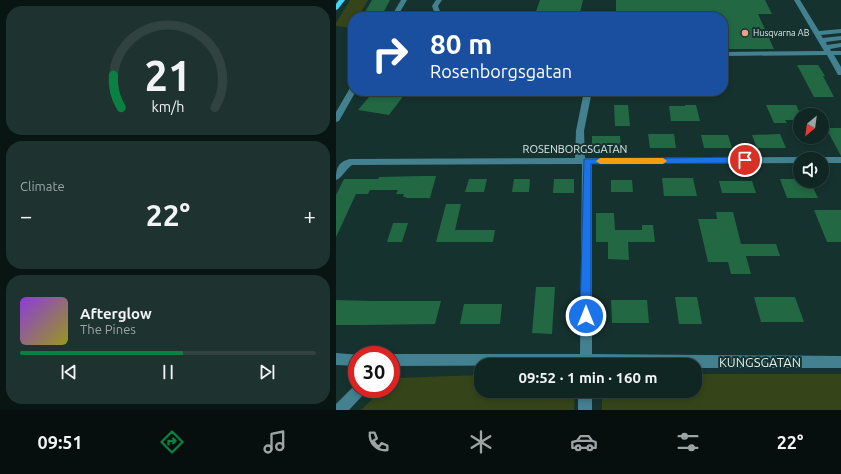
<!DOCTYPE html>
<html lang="en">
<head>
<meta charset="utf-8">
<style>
	:root { --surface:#102623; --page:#1e3230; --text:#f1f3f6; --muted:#9ca5a6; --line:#304341; --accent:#0b8043 }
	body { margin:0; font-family:Ubuntu,sans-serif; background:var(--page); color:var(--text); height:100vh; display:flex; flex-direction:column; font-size:15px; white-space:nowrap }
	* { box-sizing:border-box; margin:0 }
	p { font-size:13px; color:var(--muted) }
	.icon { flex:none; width:22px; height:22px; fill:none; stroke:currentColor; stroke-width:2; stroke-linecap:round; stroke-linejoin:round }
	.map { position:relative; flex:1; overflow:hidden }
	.panel { display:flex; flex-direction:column; gap:6px; padding:6px; background:#091513; width:336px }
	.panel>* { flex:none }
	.guide { position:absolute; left:12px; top:12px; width:380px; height:84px; border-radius:16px; box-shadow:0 2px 6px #0003,0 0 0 1px var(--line); background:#1a4fa0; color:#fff; overflow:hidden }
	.needle { width:26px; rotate:209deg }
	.fabs { position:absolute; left:457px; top:108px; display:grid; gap:8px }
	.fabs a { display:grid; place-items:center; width:36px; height:36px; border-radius:50%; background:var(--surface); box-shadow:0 2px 6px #0003,0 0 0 1px var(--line); font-size:20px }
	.speed { position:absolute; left:12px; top:346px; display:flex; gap:8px; font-size:20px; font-weight:700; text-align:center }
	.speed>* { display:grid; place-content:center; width:52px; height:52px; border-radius:50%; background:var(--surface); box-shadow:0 2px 6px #0003,0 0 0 1px var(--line); line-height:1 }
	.speed .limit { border:6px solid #d22; background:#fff; color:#111 }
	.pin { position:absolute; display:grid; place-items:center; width:34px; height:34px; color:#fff; margin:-17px; border:2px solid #fff; border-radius:50%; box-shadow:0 1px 4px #0007 }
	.me { position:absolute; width:44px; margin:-22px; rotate:0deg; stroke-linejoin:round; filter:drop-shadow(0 0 3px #0008) }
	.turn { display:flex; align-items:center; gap:14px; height:84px; padding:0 16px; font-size:18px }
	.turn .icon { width:52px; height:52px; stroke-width:2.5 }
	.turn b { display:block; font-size:28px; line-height:34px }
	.big { font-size:30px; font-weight:700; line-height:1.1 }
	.panel .tile { flex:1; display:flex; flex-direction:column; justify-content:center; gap:6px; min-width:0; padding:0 14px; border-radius:16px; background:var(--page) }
	.panel .dial { align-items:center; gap:0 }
	.dial svg { height:104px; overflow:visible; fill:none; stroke:var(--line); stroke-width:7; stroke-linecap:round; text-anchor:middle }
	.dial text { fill:var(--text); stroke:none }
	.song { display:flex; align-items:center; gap:12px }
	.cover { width:48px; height:48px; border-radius:6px; background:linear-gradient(135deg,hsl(270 70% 55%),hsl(60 70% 35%)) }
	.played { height:4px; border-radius:2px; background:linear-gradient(90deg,var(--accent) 55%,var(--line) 55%) }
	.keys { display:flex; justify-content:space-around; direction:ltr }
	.heat { display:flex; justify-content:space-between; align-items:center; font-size:22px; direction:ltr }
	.trip { position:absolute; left:138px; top:358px; width:228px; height:40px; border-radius:16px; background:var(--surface); box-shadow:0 2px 6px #0003,0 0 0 1px var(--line); font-weight:700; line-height:40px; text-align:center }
	.dock { display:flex; height:64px; justify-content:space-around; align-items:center; background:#060f0e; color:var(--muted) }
	.dock .icon { width:28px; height:28px }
	.dock .active { color:var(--accent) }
	.dock b { font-size:18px; color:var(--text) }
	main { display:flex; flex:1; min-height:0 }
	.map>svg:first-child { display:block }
	.green { fill:#354519 }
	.building { fill:#226843 }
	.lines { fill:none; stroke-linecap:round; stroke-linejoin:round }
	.minor { fill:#438191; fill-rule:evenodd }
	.major { fill:#43d6f9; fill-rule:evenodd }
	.route { fill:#1a73e8; stroke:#114b97 }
	.slow { fill:#f59e0b }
	.poi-dot { fill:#f49e87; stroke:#15322f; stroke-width:1.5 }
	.labels { text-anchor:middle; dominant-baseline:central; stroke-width:4; stroke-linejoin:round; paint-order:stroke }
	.far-poi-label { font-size:9px; fill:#dcedea; stroke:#15322f; text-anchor:start }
	.street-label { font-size:11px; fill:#dcedea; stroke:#15322f }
	.near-street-label { font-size:13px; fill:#dcedea; stroke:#15322f }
</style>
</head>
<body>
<main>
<section class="panel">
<div class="tile dial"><svg viewBox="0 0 100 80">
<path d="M14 69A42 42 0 1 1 86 69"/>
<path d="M14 69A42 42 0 0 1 8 44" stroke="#0b8043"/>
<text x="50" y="56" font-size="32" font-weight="700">21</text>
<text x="50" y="72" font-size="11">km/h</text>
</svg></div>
<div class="tile"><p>Climate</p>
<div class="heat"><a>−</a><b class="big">22°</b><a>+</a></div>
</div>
<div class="tile">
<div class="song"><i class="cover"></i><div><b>Afterglow</b><p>The Pines</p></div></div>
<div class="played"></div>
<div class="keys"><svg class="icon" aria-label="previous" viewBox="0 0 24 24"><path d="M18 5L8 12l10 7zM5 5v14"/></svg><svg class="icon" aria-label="pause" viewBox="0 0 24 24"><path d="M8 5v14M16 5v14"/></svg><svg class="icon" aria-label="next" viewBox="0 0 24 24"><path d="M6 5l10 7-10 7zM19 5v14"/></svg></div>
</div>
</section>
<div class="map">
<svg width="505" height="410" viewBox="0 0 505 410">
	<rect width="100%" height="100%" fill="#15322f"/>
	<g class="green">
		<polygon points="14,0 32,0 22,17 17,17 16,28 0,26 0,23"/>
		<polygon points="359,374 505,374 505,410 266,410 266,391 359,391"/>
		<polygon points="145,375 145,391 239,391 238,410 25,410 47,389 55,389 55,382 60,378"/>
	</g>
	<g class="building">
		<polygon points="36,0 54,0 45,17 26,17"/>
		<polygon points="204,0 247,0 243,17 198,17"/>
		<polygon points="280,0 429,0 436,14 422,14 438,49 387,49 387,17 280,17"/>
		<polygon points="461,65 482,65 489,76 487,76 498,97 478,97"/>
		<polygon points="38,91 71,91 53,115 22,110"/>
		<polygon points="278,105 292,105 294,126 279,126"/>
		<polygon points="349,105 360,105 364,121 335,121 333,106 349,106"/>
		<polygon points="430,105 460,105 465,115 464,120 449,120 451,123 438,123"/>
		<polygon points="490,128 505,128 505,156"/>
		<polygon points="312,134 338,134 340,148 314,148"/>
		<polygon points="444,134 450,148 421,148 416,135"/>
		<polygon points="365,135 392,135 396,148 368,148"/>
		<polygon points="256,136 284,136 285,148 256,148"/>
		<polygon points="87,176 100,176 94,198 70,198 70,197 67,197 68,194 60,194 62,190 34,190 32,194 20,194 0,237 0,195 8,179 42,179 43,177"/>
		<polygon points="326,178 357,178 361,196 328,196"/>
		<polygon points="133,179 151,179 148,192 129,192"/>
		<polygon points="178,179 194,179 193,192 176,192"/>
		<polygon points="218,179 238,179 238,193 217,193"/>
		<polygon points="444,179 464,179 464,181 474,181 482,198 451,198"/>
		<polygon points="275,180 296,180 297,192 275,192"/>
		<polygon points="383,181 416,181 420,193 386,193"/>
		<polygon points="110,204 125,204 119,230 159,230 157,242 100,242"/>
		<polygon points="478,210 505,210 505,242 491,242"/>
		<polygon points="380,212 397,212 405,244 440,244 444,256 410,256 415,274 395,274 392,262 372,262 362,219 381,219"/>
		<polygon points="260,213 278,213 279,230 306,230 306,225 317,225 319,242 292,242 293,260 272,259 272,242 260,242"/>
		<polygon points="57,223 72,223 66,242 51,242"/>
		<polygon points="200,287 219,287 216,334 196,333"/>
		<polygon points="339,297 361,297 366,324 343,324"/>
		<polygon points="418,297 459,297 468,322 425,322"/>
		<polygon points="0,300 36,301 105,301 99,324 27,325 0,325"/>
		<polygon points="275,300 311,300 313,323 276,323"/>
		<polygon points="128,304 166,304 164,324 124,324"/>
	</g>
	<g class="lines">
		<g class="minor">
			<polygon points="65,0 71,0 61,17 55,17"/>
			<polygon points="100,0 106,0 102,6 106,17 100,17 96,6"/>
			<polygon points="458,0 464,0 483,31 505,29 505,33 485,35 487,38 505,36 505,40 490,42 491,45 505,43 505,47 494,49 495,51 505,51 505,55 498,55 505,67 505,75 502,75 491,55 387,56 387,52 488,51"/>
			<polygon points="14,88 17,88 17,91 20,91 3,121 0,122 0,112"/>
			<path d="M248 91H256L248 131 249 158 464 157 468 159H464V163L256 164V354L505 356V368H359V365L55 366V355H51L55 354H244L246 164 16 165C10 169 6 178 0 180 0 168 2 162 14 159L239 158 240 131Z"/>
			<polygon points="486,157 505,157 505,163 486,163 486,159 482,159"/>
			<polygon points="0,353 25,355 21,355 21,366 0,365"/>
			<polygon points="21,383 21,389 30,389 28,394 13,410 0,410 0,404"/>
			<rect x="242" y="391" width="14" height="19"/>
		</g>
		<polygon class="major" points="3,0 9,0 2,9 0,10 0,4"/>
	</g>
	<polygon class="route" points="409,157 413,160 409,163 255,164 255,316 254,319 250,321 246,319 244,316 248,159"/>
	<polygon class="slow" points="264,158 327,158 331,161 327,164 264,164 260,161"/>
	<circle class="poi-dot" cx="409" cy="33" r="4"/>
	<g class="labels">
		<g class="far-poi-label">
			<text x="417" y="33">Husqvarna AB</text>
		</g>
		<g class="street-label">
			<text x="239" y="149">ROSENBORGSGATAN</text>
		</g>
		<g class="near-street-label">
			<text x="424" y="362">KUNGSGATAN</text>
		</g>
	</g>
</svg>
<div class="fabs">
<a><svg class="needle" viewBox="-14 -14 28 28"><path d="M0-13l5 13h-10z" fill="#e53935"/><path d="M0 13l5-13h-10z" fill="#9ca5a6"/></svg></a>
<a><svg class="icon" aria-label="sound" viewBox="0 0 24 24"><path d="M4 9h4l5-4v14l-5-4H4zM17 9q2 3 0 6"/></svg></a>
</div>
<div class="speed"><div class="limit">30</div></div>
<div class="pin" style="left:409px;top:160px;background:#d93025"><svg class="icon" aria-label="arrive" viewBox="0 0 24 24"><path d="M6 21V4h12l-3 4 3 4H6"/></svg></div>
<svg class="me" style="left:250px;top:316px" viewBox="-20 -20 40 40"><circle r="17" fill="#1a73e8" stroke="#fff" stroke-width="3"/><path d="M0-11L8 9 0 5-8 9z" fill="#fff"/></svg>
<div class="trip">09:52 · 1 min · 160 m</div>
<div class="guide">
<div class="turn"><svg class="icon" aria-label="right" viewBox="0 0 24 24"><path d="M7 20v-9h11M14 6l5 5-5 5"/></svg><div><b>80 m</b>Rosenborgsgatan</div></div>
</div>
</div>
</main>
<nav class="dock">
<b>09:51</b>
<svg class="icon active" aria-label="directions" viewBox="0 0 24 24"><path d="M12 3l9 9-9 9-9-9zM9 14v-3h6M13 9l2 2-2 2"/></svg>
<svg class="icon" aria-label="music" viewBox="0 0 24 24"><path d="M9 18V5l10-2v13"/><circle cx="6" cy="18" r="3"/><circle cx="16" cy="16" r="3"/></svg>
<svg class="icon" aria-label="phone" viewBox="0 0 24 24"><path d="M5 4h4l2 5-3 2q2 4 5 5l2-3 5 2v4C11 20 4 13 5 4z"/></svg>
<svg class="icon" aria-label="climate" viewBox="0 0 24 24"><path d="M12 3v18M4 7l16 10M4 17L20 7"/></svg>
<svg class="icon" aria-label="car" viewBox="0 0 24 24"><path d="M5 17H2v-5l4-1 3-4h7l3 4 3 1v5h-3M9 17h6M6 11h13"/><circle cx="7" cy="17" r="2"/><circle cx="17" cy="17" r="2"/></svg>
<svg class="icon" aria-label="filters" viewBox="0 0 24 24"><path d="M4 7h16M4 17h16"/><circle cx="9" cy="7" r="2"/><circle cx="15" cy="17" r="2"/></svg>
<b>22°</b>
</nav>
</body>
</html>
